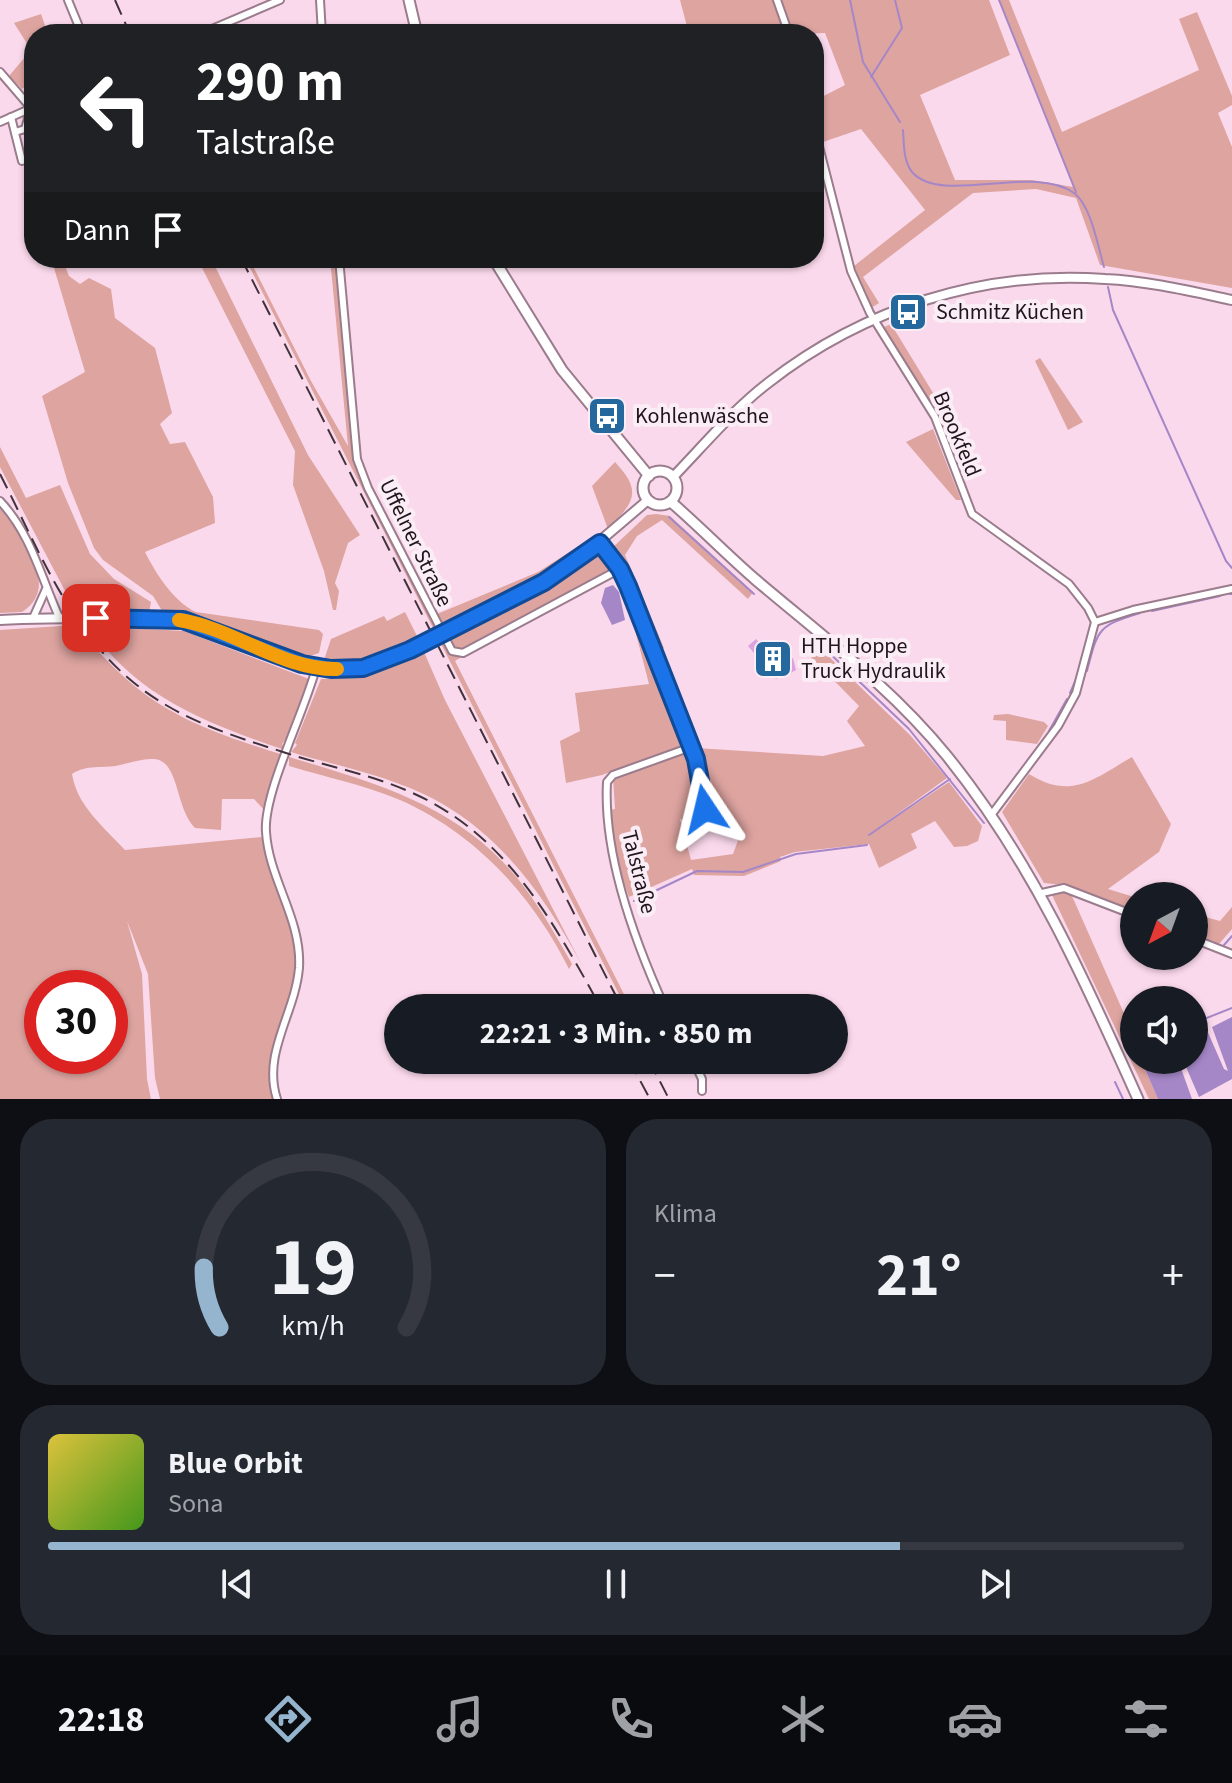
<!DOCTYPE html>
<html lang="de">
<head>
<meta charset="utf-8">
<style>
	:root { --surface:#171b24; --page:#242831; --text:#f1f3f6; --muted:#9ea1a6; --line:#363941; --accent:#95b4ce }
	body { margin:0; font-family:"Source Sans 3",sans-serif; background:var(--page); color:var(--text); height:100vh; display:flex; flex-direction:column; font-size:30px; white-space:nowrap }
	* { box-sizing:border-box; margin:0 }
	p { font-size:26px; color:var(--muted) }
	.icon { flex:none; width:44px; height:44px; fill:none; stroke:currentColor; stroke-width:2; stroke-linecap:round; stroke-linejoin:round }
	.map { position:relative; height:1099px; overflow:hidden }
	.panel { display:flex; flex-direction:column; gap:20px; padding:20px; background:#0d0f14; flex:1 }
	.panel>* { flex:none }
	.hud { position:absolute; left:24px; top:24px; width:800px; height:244px; border-radius:32px; box-shadow:0 2px 6px #0004; background:#202124; color:#fff; overflow:hidden }
	.needle { width:52px; rotate:221deg }
	.buttons { position:absolute; left:1120px; top:882px; display:grid; gap:16px }
	.buttons a { display:grid; place-items:center; width:88px; height:88px; border-radius:50%; background:var(--surface); box-shadow:0 2px 6px #0004; font-size:40px }
	.speed { position:absolute; left:24px; top:970px; display:flex; gap:16px; font-size:40px; font-weight:700; text-align:center }
	.speed>* { display:grid; place-content:center; width:104px; height:104px; border-radius:50%; background:var(--surface); box-shadow:0 2px 6px #0004; line-height:1 }
	.speed .limit { border:12px solid #d22; background:#fff; color:#111 }
	.pin { position:absolute; display:grid; place-items:center; width:68px; height:68px; color:#fff; margin:-34px; border-radius:16px; box-shadow:0 4px 12px #0006 }
	.me { position:absolute; width:88px; margin:-44px; rotate:350deg; stroke-linejoin:round; filter:drop-shadow(0 0 6px #0008) }
	.turn { display:flex; align-items:center; gap:28px; height:168px; padding:0 40px; font-size:36px }
	.turn .icon { width:104px; height:104px; stroke-width:2.5 }
	.turn b { display:block; font-size:56px; line-height:68px }
	.then { display:flex; align-items:center; height:76px; padding:0 40px; background:#0003; gap:16px; font-size:30px }
	.big { font-size:60px; font-weight:700; line-height:1.1 }
	.panel .tile { flex:1; display:flex; flex-direction:column; justify-content:center; gap:12px; min-width:0; padding:0 28px; border-radius:32px; background:var(--page) }
	.panel .dial { align-items:center; gap:0 }
	.dial svg { height:208px; overflow:visible; fill:none; stroke:var(--line); stroke-width:7; stroke-linecap:round; text-anchor:middle }
	.dial text { fill:var(--text); stroke:none }
	.song { display:flex; align-items:center; gap:24px }
	.cover { width:96px; height:96px; border-radius:12px; background:linear-gradient(135deg,hsl(50 70% 55%),hsl(100 70% 35%)) }
	.played { height:8px; border-radius:4px; background:linear-gradient(90deg,var(--accent) 75%,var(--line) 75%) }
	.keys { display:flex; justify-content:space-around; direction:ltr }
	.heat { display:flex; justify-content:space-between; align-items:center; font-size:44px; direction:ltr }
	.panel .tiles { flex:1; display:grid; gap:20px; grid-template-columns:1fr 1fr }
	.tile:last-child { grid-column:span 2 }
	.trip { position:absolute; left:384px; top:994px; width:464px; height:80px; border-radius:40px; background:var(--surface); box-shadow:0 2px 6px #0004; font-weight:700; line-height:80px; text-align:center }
	.dock { display:flex; height:128px; justify-content:space-around; align-items:center; background:#090b0e; color:var(--muted) }
	.dock .icon { width:56px; height:56px }
	.dock .selected { color:var(--accent) }
	.dock b { font-size:36px; color:var(--text) }
	.map>svg:first-child { display:block }
	.green { fill:#dea4a0; fill-rule:evenodd }
	.water { fill:#a587c8 }
	.lines { fill:none; stroke-linecap:round; stroke-linejoin:round }
	.stream { stroke:#a587c8; stroke-width:2 }
	.building { fill:#daa3dd }
	.minor-casing { stroke:#9a7c8d; stroke-width:10 }
	.tertiary-casing { stroke:#9a7c8d; stroke-width:12 }
	.secondary-casing { stroke:#9a7c8d; stroke-width:13 }
	.minor { stroke:#fff; stroke-width:6 }
	.tertiary { stroke:#fff; stroke-width:8 }
	.secondary { stroke:#fff; stroke-width:9 }
	.rail { stroke:#42333b; stroke-width:2; stroke-dasharray:16 8; stroke-linecap:butt }
	.tertiary-bridge-casing { stroke:#9a7c8d; stroke-width:12; stroke-linecap:butt }
	.tertiary-bridge { stroke:#fff; stroke-width:8 }
	.route-casing { stroke:#114b97; stroke-width:20 }
	.route { stroke:#1a73e8; stroke-width:14 }
	.slow { stroke:#f59e0b; stroke-width:14 }
	.labels { text-anchor:middle; dominant-baseline:central; stroke-width:8; stroke-linejoin:round; paint-order:stroke }
	.poi-label { font-size:22px; fill:#20151b; stroke:#fbedf5; text-anchor:start }
	.street-label { font-size:22px; fill:#20151b; stroke:#fbedf5 }
</style>
</head>
<body>
<div class="map">
<svg width="1232" height="1099" viewBox="0 0 1232 1099">
	<rect width="100%" height="100%" fill="#fbd9ec"/>
	<g class="green">
		<polygon points="680,0 775,0 786,34 689,34"/>
		<polygon points="781,0 989,0 1010,55 920,95 955,180 1032,180 1073,187 999,0 1009,0 1062,132 1199,70 1179,19 1197,12 1232,96 1232,105 1218,113 1232,147 1232,288 1100,265 1076,198 1036,189 973,193 863,277 879,303 871,308 854,266 925,210 861,129 823,142 814,101 845,85 825,33 792,34"/>
		<polygon points="41,14 48,34 34,34 34,81 22,89 9,76 31,50 14,23"/>
		<path d="M51 258H62L69 276 80 284 89 278 111 289 115 318 155 348 172 413 160 424 170 444 185 442 213 497 215 523 145 552C156 574 174 602 196 612L319 630 323 634 319 653 307 657 186 616 164 614 153 596 103 560 94 548 68 483 42 396 85 372Z"/>
		<polygon points="197,258 211,258 308,455 360,535 348,543 335,583 339,591 336,610 333,610 324,571 293,485 295,451"/>
		<polygon points="245,258 249,258 311,381 348,446 330,258 338,258 355,454 434,626 451,654 463,656 455,661 631,1008 626,1008"/>
		<polygon points="891,324 946,414 939,419 884,327"/>
		<polygon points="1040,358 1083,422 1068,430 1035,361"/>
		<polygon points="933,429 961,500 956,500 906,442"/>
		<polygon points="0,447 26,498 60,485 90,554 114,579 151,602 149,613 82,613 75,610 0,467"/>
		<path d="M615 462C643 492 634 502 608 529L592 486Z"/>
		<path d="M0 507C19 533 63 587 22 612L0 613Z"/>
		<polygon points="656,514 670,516 753,592 748,599 662,520 637,536 625,555 664,648 659,651 623,569 611,549 647,515"/>
		<path d="M599 533 602 536C556 577 498 602 443 628L437 614 538 572Z"/>
		<polygon points="601,553 609,560 611,567 607,573 464,651 454,648 448,640 543,592"/>
		<polygon points="622,580 676,721 683,741 681,747 602,775 566,783 560,741 580,731 575,693 649,684"/>
		<path d="M405 612 419 640C390 655 363 665 329 665L324 660 331 639 384 616 387 621Z"/>
		<path d="M76 625C141 706 186 724 283 755L279 758 266 812 254 799H222L221 830 195 828C174 807 180 757 151 759 141 759 130 763 120 765 102 769 87 764 72 774 77 806 104 827 125 850L262 837C276 880 301 927 295 974 288 1024 261 1044 273 1099H160L155 1078 148 974 127 921 142 974 147 1079 151 1099H0V630ZM42 988H110V1056H42Z"/>
		<path d="M89 626 184 631 309 679 291 732 282 744 285 750C209 724 135 697 89 626Z"/>
		<path d="M820 648 910 735 947 778 867 836 949 782 982 826 978 841 967 846 954 847 935 821 911 834 917 848 879 868 869 844 795 852 780 857 781 861 744 876 694 875 692 869 629 897 614 855 610 810 615 809 613 777 689 751C702 772 696 799 710 819L697 824 680 819 691 860 733 854 740 835 721 801 706 795 696 748 823 756 865 746 847 721 859 706 808 654Z"/>
		<path d="M424 652 445 700 585 971C543 891 490 817 402 785 366 771 327 763 291 752L297 745 295 743 321 679C361 678 389 670 424 652Z"/>
		<polygon points="1008,714 1044,722 1048,726 1037,744 1006,740 1006,721 993,720 994,715"/>
		<path d="M289 757C366 780 446 802 503 862 532 892 552 929 572 964L569 969C533 896 475 833 400 800 365 785 325 777 289 766Z"/>
		<path d="M1132 757 1171 824 1159 852 1108 889 1134 897V913L1063 885 1044 883 1002 812 1029 774C1072 801 1095 778 1132 757Z"/>
		<polygon points="1063,892 1072,896 1134,1036 1134,1060 1141,1060 1158,1099 1149,1099 1052,895"/>
		<polygon points="1232,907 1232,929 1219,944 1194,935 1194,914 1220,921"/>
	</g>
	<g class="water">
		<polygon points="613,585 619,592 625,620 612,625 601,603 605,588"/>
		<polygon points="1232,1017 1232,1079 1199,1097 1183,1060 1194,1060 1194,1033 1206,1028 1224,1069 1228,1071 1212,1027"/>
		<polygon points="1141,1060 1178,1060 1192,1099 1158,1099"/>
	</g>
	<g class="lines">
		<g class="stream">
			<polyline points="850,0 863,62 900,122"/>
			<polyline points="999,0 1076,192"/>
			<polyline points="871,77 902,28 895,0"/>
			<path d="M903 130C904 142 903 161 912 172 942 206 1033 163 1074 193 1091 205 1098 247 1104 267"/>
			<polyline points="814,153 816,155"/>
			<polyline points="1108,287 1113,310 1226,561 1232,568"/>
			<polyline points="669,517 754,594"/>
			<polyline points="1230,594 1232,594"/>
			<polyline points="1152,611 1220,596"/>
			<polyline points="823,647 909,729 984,823"/>
			<path d="M1087 671C1098 628 1098 626 1140 613"/>
			<polyline points="1070,693 1077,677"/>
			<polyline points="1049,731 1067,699"/>
			<polyline points="1034,754 1041,743"/>
			<polyline points="869,835 950,779"/>
			<polyline points="634,901 697,871 743,872 796,854 867,845"/>
			<polyline points="1224,945 1232,936"/>
			<polyline points="636,946 661,1008"/>
			<polyline points="1194,1023 1232,1008"/>
			<polyline points="1115,1082 1123,1099"/>
		</g>
	</g>
	<polygon class="building" points="756,639 772,657 781,649 789,660 793,658 796,670 785,676 783,673 776,679 748,646"/>
	<g class="lines">
		<g class="minor-casing">
			<g id="minor">
				<polyline points="68,0 82,34"/>
				<polyline points="320,0 322,34"/>
				<polyline points="777,0 789,34"/>
				<polyline points="200,34 280,0"/>
				<polyline points="0,72 31,108 25,129 15,132"/>
				<polyline points="11,117 22,161"/>
				<polyline points="0,122 34,107"/>
				<polyline points="814,127 851,271 870,313 935,417 972,514 1069,584 1088,608 1095,622 1076,693 1058,726 992,814"/>
				<polyline points="339,258 357,459 368,488 452,651 463,653 620,569"/>
				<path d="M0 501C31 534 41 577 59 617"/>
				<path d="M600 543 620 569 628 586 691 747 613 775 607 782C603 855 635 942 665 1008"/>
				<polyline points="33,618 46,589"/>
				<polyline points="1095,622 1133,610 1232,589"/>
				<path d="M691 747C704 775 698 799 717 826"/>
				<polyline points="1042,893 1064,888 1134,915"/>
				<polyline points="1194,939 1232,954"/>
				<polyline points="693,1060 702,1079 702,1091"/>
				<path d="M277 1099C262 1053 295 1014 299 968 302 919 269 880 266 832 263 793 305 711 316 668"/>
			</g>
		</g>
		<g class="tertiary-casing">
			<g id="tertiary">
				<path d="M673 477C704 445 733 410 768 383 864 308 984 270 1105 279 1148 281 1190 291 1232 300"/>
				<path d="M0 620C39 618 77 618 116 618 138 618 162 616 183 621 279 639 303 698 410 650"/>
				<polyline points="457,627 574,563 648,500"/>
			</g>
		</g>
		<g class="secondary-casing">
			<g id="secondary">
				<polyline points="409,0 417,34"/>
				<polyline points="493,258 562,370 649,476"/>
				<circle cx="660" cy="488" r="17"/>
				<path d="M671 502C700 527 727 555 756 580 822 636 892 688 947 756 1031 860 1084 978 1138 1099"/>
			</g>
		</g>
		<use href="#minor" class="minor"/>
		<use href="#tertiary" class="tertiary"/>
		<use href="#secondary" class="secondary"/>
		<g class="rail">
			<polyline points="115,0 130,34"/>
			<polyline points="241,258 622,1008"/>
			<path d="M0 474C37 546 69 630 133 682 179 720 231 735 286 753 326 766 369 774 408 791 505 832 553 921 601 1008"/>
			<polyline points="629,1060 650,1099"/>
			<polyline points="649,1060 669,1099"/>
		</g>
		<g class="tertiary-bridge-casing">
			<polyline id="tertiary-bridge" points="410,650 457,627"/>
		</g>
		<use href="#tertiary-bridge" class="tertiary-bridge"/>
	</g>
	<g class="lines">
		<g class="route-casing">
			<polyline id="route" points="96,618 183,620 302,664 331,669 363,668 410,650 544,582 600,543 620,569 628,586 696,759 705,809"/>
		</g>
		<use href="#route" class="route"/>
		<path class="slow" d="M179 620C233 628 282 670 337 669"/>
	</g>
	<defs>
		<g id="bus-square" transform="scale(2)"><rect x="-9" y="-9" width="18" height="18" rx="4" fill="#24689d" stroke="#fbedf5"/><path d="M-5-6H5V4H4V6H2V4H-2V6H-4V4H-5ZM-3.5-4V0h7V-4ZM-3.5 1.2v1.5H-2V1.2ZM2 1.2v1.5H3.5V1.2Z" fill="#fff"/></g>
		<g id="building-square" transform="scale(2)"><rect x="-9" y="-9" width="18" height="18" rx="4" fill="#24689d" stroke="#fbedf5"/><path d="M-4-6H4V6H1V3H-1V6H-4ZM-2.5-4.3h1.7v1.8h-1.7ZM.8-4.3h1.7v1.8H.8ZM-2.5-1h1.7V.8h-1.7ZM.8-1h1.7V.8H.8Z" fill="#fff"/></g>
	</defs>
	<g fill-rule="evenodd">
		<use href="#bus-square" x="908" y="312"/>
		<use href="#bus-square" x="607" y="416"/>
		<use href="#building-square" x="773" y="659"/>
	</g>
	<g class="labels">
		<g class="poi-label">
			<text x="936" y="312">Schmitz Küchen</text>
			<text x="635" y="416">Kohlenwäsche</text>
			<text x="801" y="646">HTH Hoppe<tspan x="801" dy="25">Truck Hydraulik</tspan></text>
		</g>
		<g class="street-label">
			<text transform="translate(957 434) rotate(67)">Brookfeld</text>
			<text transform="translate(416 543) rotate(64)">Uffelner Straße</text>
			<text transform="translate(639 872) rotate(76)">Talstraße</text>
		</g>
	</g>
</svg>
<div class="buttons">
<a><svg class="needle" viewBox="-14 -14 28 28"><path d="M0-13l5 13h-10z" fill="#e53935"/><path d="M0 13l5-13h-10z" fill="#9ea1a6"/></svg></a>
<a><svg class="icon" aria-label="sound" viewBox="0 0 24 24"><path d="M4 9h4l5-4v14l-5-4H4zM17 9q2 3 0 6"/></svg></a>
</div>
<div class="speed"><div class="limit">30</div></div>
<div class="pin" style="left:96px;top:618px;background:#d93025"><svg class="icon" aria-label="arrive" viewBox="0 0 24 24"><path d="M6 21V4h12l-3 4 3 4H6"/></svg></div>
<svg class="me" style="left:705px;top:809px" viewBox="-20 -20 40 40"><path d="M0-17L14 15 0 8-14 15z" fill="#1a73e8" stroke="#fff" stroke-width="4"/></svg>
<div class="trip">22:21 · 3 Min. · 850 m</div>
<div class="hud">
<div class="turn"><svg class="icon" aria-label="left" viewBox="0 0 24 24"><path d="M17 20v-9H6M10 6l-5 5 5 5"/></svg><div><b>290 m</b>Talstraße</div></div>
<div class="then">Dann<svg class="icon" aria-label="arrive" viewBox="0 0 24 24"><path d="M6 21V4h12l-3 4 3 4H6"/></svg></div>
</div>
</div>
<section class="panel">
<div class="tiles">
<div class="tile dial"><svg viewBox="0 0 100 80">
<path d="M14 69A42 42 0 1 1 86 69"/>
<path d="M14 69A42 42 0 0 1 8 46" stroke="#95b4ce"/>
<text x="50" y="56" font-size="32" font-weight="700">19</text>
<text x="50" y="72" font-size="11">km/h</text>
</svg></div>
<div class="tile"><p>Klima</p>
<div class="heat"><a>−</a><b class="big">21°</b><a>+</a></div>
</div>
<div class="tile">
<div class="song"><i class="cover"></i><div><b>Blue Orbit</b><p>Sona</p></div></div>
<div class="played"></div>
<div class="keys"><svg class="icon" aria-label="previous" viewBox="0 0 24 24"><path d="M18 5L8 12l10 7zM5 5v14"/></svg><svg class="icon" aria-label="pause" viewBox="0 0 24 24"><path d="M8 5v14M16 5v14"/></svg><svg class="icon" aria-label="next" viewBox="0 0 24 24"><path d="M6 5l10 7-10 7zM19 5v14"/></svg></div>
</div>
</div>
</section>
<nav class="dock">
<b>22:18</b>
<svg class="icon selected" aria-label="directions" viewBox="0 0 24 24"><path d="M12 3l9 9-9 9-9-9zM9 14v-3h6M13 9l2 2-2 2"/></svg>
<svg class="icon" aria-label="music" viewBox="0 0 24 24"><path d="M9 18V5l10-2v13"/><circle cx="6" cy="18" r="3"/><circle cx="16" cy="16" r="3"/></svg>
<svg class="icon" aria-label="phone" viewBox="0 0 24 24"><path d="M5 4h4l2 5-3 2q2 4 5 5l2-3 5 2v4C11 20 4 13 5 4z"/></svg>
<svg class="icon" aria-label="climate" viewBox="0 0 24 24"><path d="M12 3v18M4 7l16 10M4 17L20 7"/></svg>
<svg class="icon" aria-label="car" viewBox="0 0 24 24"><path d="M5 17H2v-5l4-1 3-4h7l3 4 3 1v5h-3M9 17h6M6 11h13"/><circle cx="7" cy="17" r="2"/><circle cx="17" cy="17" r="2"/></svg>
<svg class="icon" aria-label="filters" viewBox="0 0 24 24"><path d="M4 7h16M4 17h16"/><circle cx="9" cy="7" r="2"/><circle cx="15" cy="17" r="2"/></svg>
</nav>
</body>
</html>
